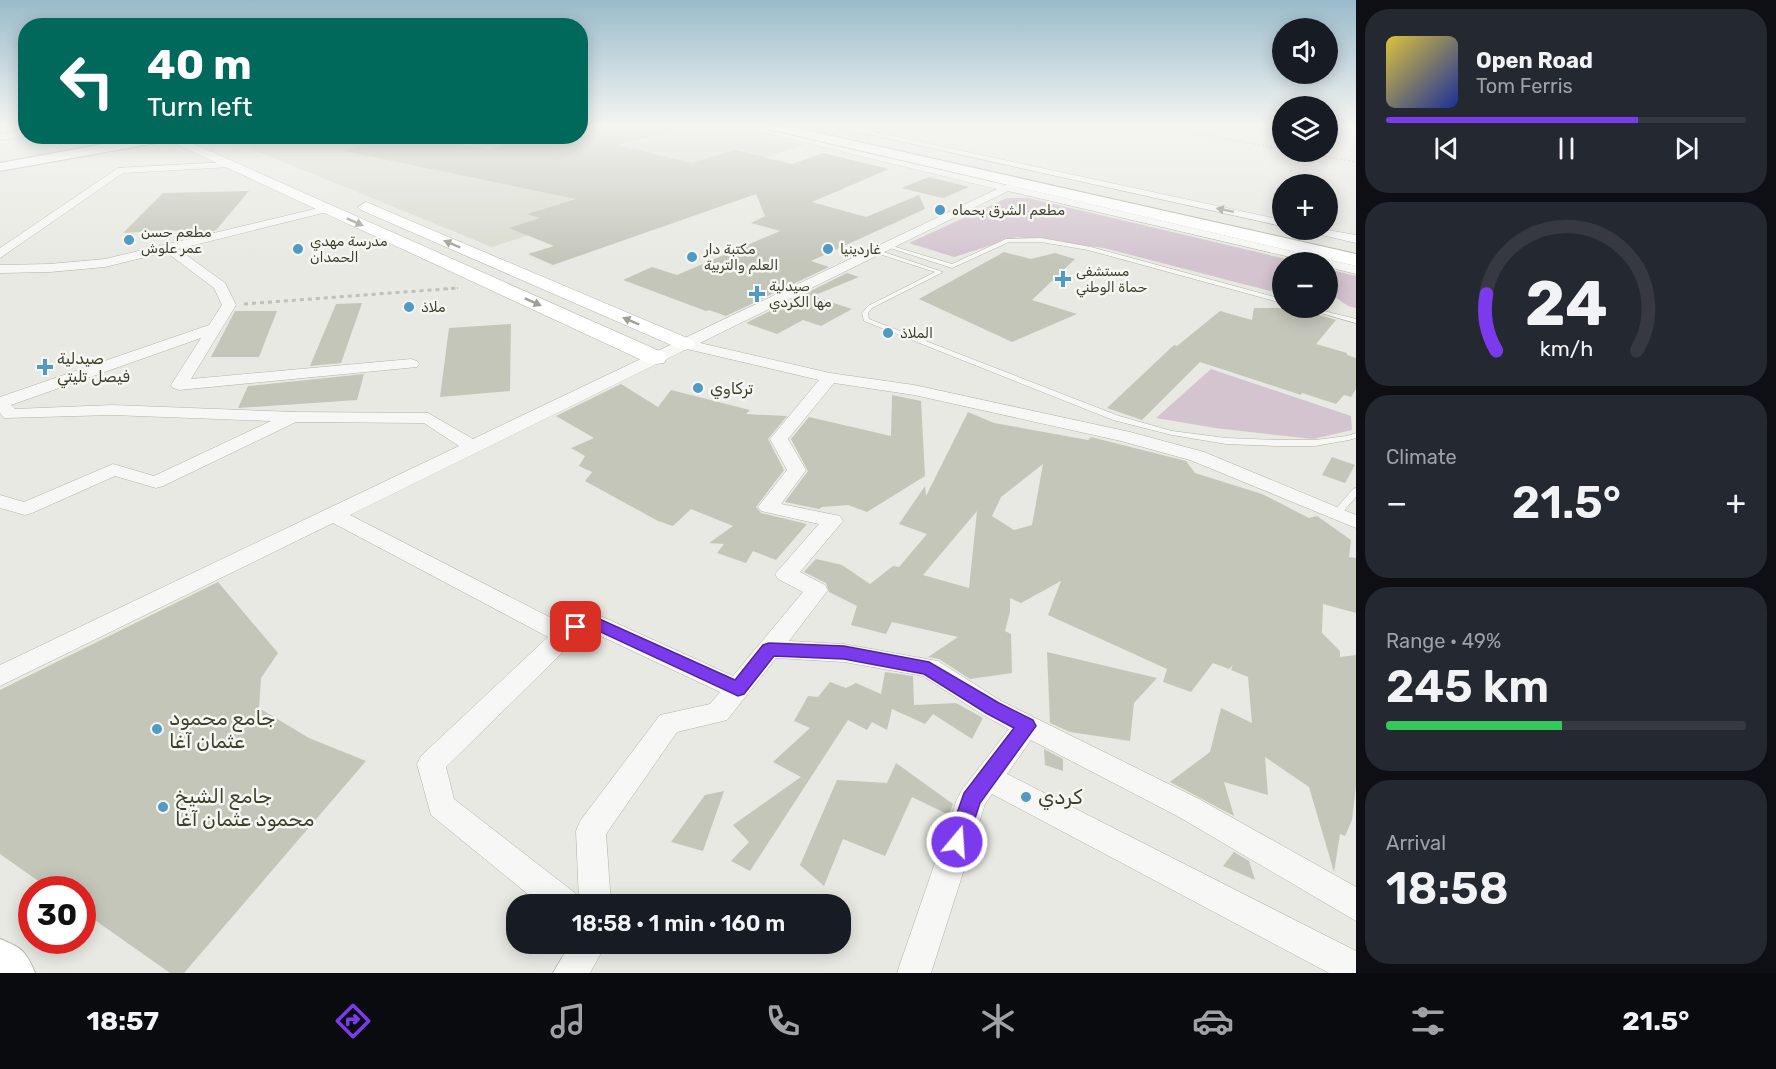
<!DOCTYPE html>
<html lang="en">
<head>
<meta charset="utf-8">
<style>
	:root { --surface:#171b24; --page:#242831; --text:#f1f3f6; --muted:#9ea1a6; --line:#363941; --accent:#7c3aed }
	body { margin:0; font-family:Rubik,"Noto Sans Arabic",sans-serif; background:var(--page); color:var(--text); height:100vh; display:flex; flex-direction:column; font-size:22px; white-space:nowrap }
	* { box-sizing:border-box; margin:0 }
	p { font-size:20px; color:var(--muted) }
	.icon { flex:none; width:33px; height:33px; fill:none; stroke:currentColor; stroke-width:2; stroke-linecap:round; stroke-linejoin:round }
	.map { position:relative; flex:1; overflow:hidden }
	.side { display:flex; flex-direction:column; gap:9px; padding:9px; background:#0d0f14; width:420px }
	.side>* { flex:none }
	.guide { position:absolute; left:18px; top:18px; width:570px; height:126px; border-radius:24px; box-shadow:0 3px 15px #0003; background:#00695c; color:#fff; overflow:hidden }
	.controls { position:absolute; left:1272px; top:18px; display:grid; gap:12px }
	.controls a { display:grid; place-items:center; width:66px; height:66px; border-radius:50%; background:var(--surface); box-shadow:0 3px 15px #0003; font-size:30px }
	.speed { position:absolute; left:18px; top:876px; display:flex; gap:12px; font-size:30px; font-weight:700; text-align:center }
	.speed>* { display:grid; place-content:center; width:78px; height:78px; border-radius:50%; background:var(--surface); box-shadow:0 3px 15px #0003; line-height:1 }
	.speed .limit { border:9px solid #d22; background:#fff; color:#111 }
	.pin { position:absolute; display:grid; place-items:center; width:51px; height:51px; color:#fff; margin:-26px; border-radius:12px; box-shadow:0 3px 9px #0006 }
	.me { position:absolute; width:66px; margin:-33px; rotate:18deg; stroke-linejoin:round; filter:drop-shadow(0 0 4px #0008) }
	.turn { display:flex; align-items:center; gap:21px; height:126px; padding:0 30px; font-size:27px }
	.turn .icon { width:78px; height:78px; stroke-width:2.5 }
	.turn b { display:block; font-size:42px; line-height:51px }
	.big { font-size:45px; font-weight:600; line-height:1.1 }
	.side .tile { flex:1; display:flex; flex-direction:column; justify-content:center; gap:9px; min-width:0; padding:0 21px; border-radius:24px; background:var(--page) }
	.side .dial { align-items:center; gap:0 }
	.dial svg { height:156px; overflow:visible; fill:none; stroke:var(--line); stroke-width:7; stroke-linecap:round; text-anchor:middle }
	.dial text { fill:var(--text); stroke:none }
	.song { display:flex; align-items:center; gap:18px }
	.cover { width:72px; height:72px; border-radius:9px; background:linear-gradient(135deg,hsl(50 70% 55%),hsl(230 70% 35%)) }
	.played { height:6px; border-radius:3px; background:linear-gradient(90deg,var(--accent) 70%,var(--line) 70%) }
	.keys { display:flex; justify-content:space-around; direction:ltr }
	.heat { display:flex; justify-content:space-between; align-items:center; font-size:33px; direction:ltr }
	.charge { height:9px; border-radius:4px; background:linear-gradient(90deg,#34c759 49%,var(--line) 0) }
	.trip { position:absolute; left:506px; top:894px; width:345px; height:60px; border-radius:24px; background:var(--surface); box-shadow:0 3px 15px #0003; font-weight:600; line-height:60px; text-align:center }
	.dock { display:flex; height:96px; justify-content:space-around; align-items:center; background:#090b0e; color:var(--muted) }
	.dock .icon { width:42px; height:42px }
	.dock .current { color:var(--accent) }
	.dock b { font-size:27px; color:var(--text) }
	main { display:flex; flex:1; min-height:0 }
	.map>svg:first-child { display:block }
	.built { fill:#d9dbd0 }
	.green { fill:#d3c4cf }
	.building { fill:#c4c6ba; fill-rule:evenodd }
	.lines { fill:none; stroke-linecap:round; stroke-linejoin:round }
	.service-casing { stroke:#b1b3a7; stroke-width:1 }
	.minor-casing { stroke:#b1b3a7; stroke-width:1 }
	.secondary-casing { stroke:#b1b3a7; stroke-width:1 }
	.primary-casing { stroke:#b2b4a2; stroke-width:2 }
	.path-far2 { stroke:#bfc1b8; stroke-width:1.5; stroke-dasharray:2 2; stroke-linecap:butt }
	.path-far1 { stroke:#bfc1b8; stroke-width:2; stroke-dasharray:3 3; stroke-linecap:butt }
	.path { stroke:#bfc1b8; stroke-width:3; stroke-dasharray:4 4; stroke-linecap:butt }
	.service { fill:#f7f8f5; fill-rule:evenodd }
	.minor { fill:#f7f8f5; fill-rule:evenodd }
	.secondary { fill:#fff; fill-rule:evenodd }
	.primary { fill:#fff; fill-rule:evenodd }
	.oneway { fill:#9a9c90 }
	.oneway2 { fill:#9ea095 }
	.route { fill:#7c3aed; stroke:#51269a; stroke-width:1.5 }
	.poi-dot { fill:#519ac4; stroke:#f6f7f2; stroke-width:2 }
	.labels { text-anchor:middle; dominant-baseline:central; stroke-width:5; stroke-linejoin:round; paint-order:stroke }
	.far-poi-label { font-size:14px; fill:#3d402b; stroke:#f6f7f2; text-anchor:start }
	.poi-label { font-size:16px; fill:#3d402b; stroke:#f6f7f2; text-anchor:start }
	.near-poi-label { font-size:20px; fill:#3d402b; stroke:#f6f7f2; text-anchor:start }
</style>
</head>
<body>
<main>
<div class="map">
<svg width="1356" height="973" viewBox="0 0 1356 973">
	<rect width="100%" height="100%" fill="#e8e9e2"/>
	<polygon class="built" points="581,124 718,124 804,145 492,247 222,137 580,136"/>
	<g class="green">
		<polygon points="1007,198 1028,198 1299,262 1282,262 1282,287 1270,291 1104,248 1017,237 954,257 909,243"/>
		<polygon points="1328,269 1356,276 1356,308 1348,306 1328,292"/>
		<polygon points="1211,369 1351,416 1352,430 1313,439 1215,428 1156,418"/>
	</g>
	<g class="building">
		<polygon points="619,124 677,124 677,130 618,145 691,163 735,150 792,164 823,153 889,169 812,202 866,217 919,195 925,209 811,261 829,267 726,316 709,310 706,311 623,280 652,267 677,275 780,231 751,223 765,216 756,194 553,265 528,254 554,246 509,228 540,218 527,214 576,199 344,151 390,136 421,136 490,150 526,136 589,136 618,128"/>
		<polygon points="929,177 969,187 943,198 901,188"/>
		<polygon points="249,191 216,230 194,236 185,230 123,233 163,193"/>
		<polygon points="1004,252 1031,259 1055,253 1075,259 1032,300 1077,314 1012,342 919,299"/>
		<polygon points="847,273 859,277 813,296 852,309 821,326 803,320 777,334 746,323"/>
		<polygon points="362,303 341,363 310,366 336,304"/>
		<polygon points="1254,308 1301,308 1302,310 1336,320 1316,344 1347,353 1347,355 1356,358 1356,389 1351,397 1344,395 1336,404 1302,393 1301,395 1200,362 1142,420 1107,408 1174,345 1177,346 1220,311 1252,320"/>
		<polygon points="235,311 277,311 259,357 211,357"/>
		<polygon points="511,324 510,391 440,397 449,328"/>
		<polygon points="364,374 357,400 238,408 248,386"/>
		<polygon points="621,384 658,407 671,390 750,410 746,414 787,416 768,439 784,470 756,507 761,513 807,524 776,560 753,551 746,563 717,553 724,544 709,543 733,526 691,509 673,526 658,521 585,481 592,472 579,466 585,456 571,448 594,438 556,416"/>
		<polygon points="892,395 921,401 925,476 867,512 848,505 822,507 819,509 785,502 808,471 791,439 809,417 891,436"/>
		<path d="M968 412 994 423 1088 440 1091 437 1186 461 1195 473 1262 494 1309 518 1317 516 1351 540 1349 557 1356 558V613L1323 604 1322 633 1340 651V657L1356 655V786L1352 820 1345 836 1340 834 1334 872 1309 787 1265 757 1268 795 1224 782 1234 816 1170 782 1210 752 1221 708 1252 723 1248 677 1231 670 1233 665 1229 669 1213 663 1191 692 1163 682 1167 669 1048 615 1061 581 1021 603 1010 598V612L1005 631 1011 634 1012 673 970 679 939 659 928 657 958 637 892 622 886 634 851 625 857 606 829 592 826 583 804 572 816 559 842 565 870 584 893 566 899 567 927 534 899 524 925 486 926 496ZM1043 464 1032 525 1014 530 992 516 1001 497ZM977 511 969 588 923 575Z"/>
		<polygon points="1332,457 1355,465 1345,483 1322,475"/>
		<polygon points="218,582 278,653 261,678 259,708 309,738 366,761 184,973 170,973 82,911 82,890 51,890 0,854 0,690"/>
		<polygon points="1047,652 1157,678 1134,703 1130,741 1070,732 1050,723"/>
		<polygon points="885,672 913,676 914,705 956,703 983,718 972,739 933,714 925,724 892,709 887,730 872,722 867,730 848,720 750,871 731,861 749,842 733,825 801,777 773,762 810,728 794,721 808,696 818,697 830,682 846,688 856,683 881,694"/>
		<polygon points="1044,749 1063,759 1063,771 1045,765"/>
		<polygon points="896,763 953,804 949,815 912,797 885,856 843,839 824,886 800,865 837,780 887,783"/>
		<polygon points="724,791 703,851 671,842 705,795"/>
		<polygon points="1234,852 1249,861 1255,880 1223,866"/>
	</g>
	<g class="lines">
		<g class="service-casing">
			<g id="service">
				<polygon points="1041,238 1091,247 1282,299 1282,303 1088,250 1041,242 1009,242 952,268 884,246 889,245 952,264 1006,239"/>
				<polygon points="875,249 943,272 872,308 868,313 869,319 1119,416 1172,431 1226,438 1276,440 1315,440 1347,436 1356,433 1356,438 1349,440 1315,446 1276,446 1226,444 1172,435 1113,420 864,321 862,313 868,306 935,272 873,252 873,250"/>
				<polygon points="1303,308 1312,308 1356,319 1356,323"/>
				<polygon points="1356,488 1356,497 1340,515 1334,515 1332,513 1334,511 1353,489"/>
			</g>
		</g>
		<g class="minor-casing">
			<g id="minor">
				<path d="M728 124H741L1006 185 1017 180 1022 183 1017 187 1356 266V274L1328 267V262H1311L1008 191 700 343 830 373 914 385 1130 432 1204 452 1356 515V528L1190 460 1121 441 914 395 834 383 788 439 806 470 781 504 840 516 843 521 800 572 825 585 828 590 789 641 844 644 938 661 1001 701 1199 799 1356 887V921L1179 817 1031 740 1007 774 1356 951V973H1329L992 794 985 804 931 973H897L957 799 962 790 1009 729 983 715 923 676 844 662 776 658 727 720 677 732 606 834 611 904H540L431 815 417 764 421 756 548 637 333 523 0 686V665L459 446 424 423 296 422 163 486 156 488 115 476 32 513 25 515 0 508V495L24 502 113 464 154 476 271 421 112 415 4 418 0 413V397L209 325 222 305 214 288 166 252 105 267 50 272 0 273V265L50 264 105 259 327 206 331 207V211L178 249 225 283 236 305 191 379 411 359 417 361 419 364 417 367 179 390 173 388 171 385 201 338 11 405 15 409 112 405 294 412 428 413 473 439 997 189ZM687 349 819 380 770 439 787 470 758 507 761 511 819 524 775 574 778 579 803 592 733 676 594 613C581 609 574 616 563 624L350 515ZM588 630 720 692 710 704 660 715 580 821 576 831 579 901 575 893 454 799 446 767 574 641Z"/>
				<polygon points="823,124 837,124 1282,220 1282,226"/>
				<polygon points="26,130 26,136 0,140 0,134"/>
				<polygon points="228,162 233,165 231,167 123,173 0,258 0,248 118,168"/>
				<polygon points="1307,230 1327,230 1356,235 1356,243 1309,232"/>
				<polygon points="570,944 606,944 590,973 553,973"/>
			</g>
		</g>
		<g class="secondary-casing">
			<g id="secondary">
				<polygon points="176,136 664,353 667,358 664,363 656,364 648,363 161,137"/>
				<polygon points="366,202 692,340 695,344 692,348 685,350 678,348 361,210 358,207"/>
			</g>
		</g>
		<g class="primary-casing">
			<g id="primary">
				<polygon points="758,124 779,124 1356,254 1356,266 764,128"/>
				<polygon points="147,136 179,136 173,140 0,171 0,163"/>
				<path d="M0 939C22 948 26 951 35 973H0Z"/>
			</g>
		</g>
		<g class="path-far2">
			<polyline points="1144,124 1282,149"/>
			<polyline points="1297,152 1356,162"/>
		</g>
		<polyline class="path-far1" points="445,289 458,288"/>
		<polyline class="path" points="244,304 458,288"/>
		<use href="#service" class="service"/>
		<use href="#minor" class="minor"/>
		<use href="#secondary" class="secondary"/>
		<use href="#primary" class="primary"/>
	</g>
	<defs><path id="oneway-solid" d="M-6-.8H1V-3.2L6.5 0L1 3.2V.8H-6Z" transform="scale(1.5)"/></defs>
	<use class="oneway" href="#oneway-solid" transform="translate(1225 210) rotate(-168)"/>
	<g class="oneway2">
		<use href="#oneway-solid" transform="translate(355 222) rotate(24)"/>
		<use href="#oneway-solid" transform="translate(452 244) rotate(-157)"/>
		<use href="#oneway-solid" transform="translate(533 302) rotate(24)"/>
		<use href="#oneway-solid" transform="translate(631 321) rotate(-157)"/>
	</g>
	<linearGradient id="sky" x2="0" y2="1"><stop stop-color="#9abbcb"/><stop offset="0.48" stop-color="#f5f5f2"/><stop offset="1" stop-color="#f5f5f2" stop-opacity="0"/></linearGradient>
	<rect width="1356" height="260" fill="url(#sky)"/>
	<polygon class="route" points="586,613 735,680 763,645 769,643 844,646 929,662 999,703 1033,720 1036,726 980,803 965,849 957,852 950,849 947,842 964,793 1014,728 986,713 924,674 844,659 774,656 744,694 738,696 588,626 576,633 570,631 568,627 581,614"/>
	<g class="poi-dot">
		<circle cx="940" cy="210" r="6"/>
		<circle cx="129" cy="240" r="6"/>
		<circle cx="298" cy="249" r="6"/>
		<circle cx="828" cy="249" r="6"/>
		<circle cx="692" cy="257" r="6"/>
		<path d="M1060 270h6v6h6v6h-6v6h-6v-6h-6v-6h6z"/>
		<path d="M754 285h6v6h6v6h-6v6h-6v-6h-6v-6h6z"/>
		<circle cx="409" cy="307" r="6"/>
		<circle cx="888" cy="333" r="6"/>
		<path d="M42 358h6v6h6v6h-6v6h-6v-6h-6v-6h6z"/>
		<circle cx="698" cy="388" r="6"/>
		<circle cx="157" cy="729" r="6"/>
		<circle cx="1026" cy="797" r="6"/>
		<circle cx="163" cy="807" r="6"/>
	</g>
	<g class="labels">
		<g class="far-poi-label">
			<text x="952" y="210">مطعم الشرق بحماه</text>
			<text x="141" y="232">مطعم حسن<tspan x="141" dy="16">عمر علوش</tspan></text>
			<text x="310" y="241">مدرسة مهدي<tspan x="310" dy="16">الحمدان</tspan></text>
			<text x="704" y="249">مكتبة دار<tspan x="704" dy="16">العلم والتربية</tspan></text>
			<text x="840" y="249">غاردينيا</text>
			<text x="1076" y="271">مستشفى<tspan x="1076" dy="16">حماة الوطني</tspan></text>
			<text x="769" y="286">صيدلية<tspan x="769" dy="16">مها الكردي</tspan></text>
			<text x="421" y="307">ملاذ</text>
			<text x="900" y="333">الملاذ</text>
		</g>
		<g class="poi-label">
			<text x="57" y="358">صيدلية<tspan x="57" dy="18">فيصل تليتي</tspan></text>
			<text x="710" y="388">تركاوي</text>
		</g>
		<g class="near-poi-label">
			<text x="169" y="718">جامع محمود<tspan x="169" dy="23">عثمان آغا</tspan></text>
			<text x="175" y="796">جامع الشيخ<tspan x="175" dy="23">محمود عثمان آغا</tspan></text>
			<text x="1038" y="797">كردي</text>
		</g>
	</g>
</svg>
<div class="controls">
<a><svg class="icon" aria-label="sound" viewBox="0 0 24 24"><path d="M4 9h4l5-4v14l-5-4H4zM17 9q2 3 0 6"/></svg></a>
<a><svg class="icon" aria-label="layers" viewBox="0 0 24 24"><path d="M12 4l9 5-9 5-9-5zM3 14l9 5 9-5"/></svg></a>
<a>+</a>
<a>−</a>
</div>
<div class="speed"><div class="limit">30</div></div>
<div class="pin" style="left:576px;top:627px;background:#d93025"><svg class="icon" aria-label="arrive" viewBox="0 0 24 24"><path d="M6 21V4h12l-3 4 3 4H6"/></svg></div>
<svg class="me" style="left:957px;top:842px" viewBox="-20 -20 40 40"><circle r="17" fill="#7c3aed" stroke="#fff" stroke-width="3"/><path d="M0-11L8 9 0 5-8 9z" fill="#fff"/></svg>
<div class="trip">18:58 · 1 min · 160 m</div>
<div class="guide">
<div class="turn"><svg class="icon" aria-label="left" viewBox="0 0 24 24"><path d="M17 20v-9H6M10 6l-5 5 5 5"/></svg><div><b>40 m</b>Turn left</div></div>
</div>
</div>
<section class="side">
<div class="tile">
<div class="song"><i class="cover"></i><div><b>Open Road</b><p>Tom Ferris</p></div></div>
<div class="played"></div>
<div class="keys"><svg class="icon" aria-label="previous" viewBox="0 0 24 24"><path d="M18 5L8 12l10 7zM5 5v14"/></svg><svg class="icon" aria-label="pause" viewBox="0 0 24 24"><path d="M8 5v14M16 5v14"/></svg><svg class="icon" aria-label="next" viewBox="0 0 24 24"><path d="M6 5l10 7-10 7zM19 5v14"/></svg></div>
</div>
<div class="tile dial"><svg viewBox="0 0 100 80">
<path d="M14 69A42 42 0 1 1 86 69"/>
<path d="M14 69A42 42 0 0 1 9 40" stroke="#7c3aed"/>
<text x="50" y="56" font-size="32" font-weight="700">24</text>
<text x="50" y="72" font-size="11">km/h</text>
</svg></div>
<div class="tile"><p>Climate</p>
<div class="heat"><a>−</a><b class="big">21.5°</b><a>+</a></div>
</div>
<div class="tile"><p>Range · 49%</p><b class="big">245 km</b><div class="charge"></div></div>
<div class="tile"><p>Arrival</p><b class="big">18:58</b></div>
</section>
</main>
<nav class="dock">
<b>18:57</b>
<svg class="icon current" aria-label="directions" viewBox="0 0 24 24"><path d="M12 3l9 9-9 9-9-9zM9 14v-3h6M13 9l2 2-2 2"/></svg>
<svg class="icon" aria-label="music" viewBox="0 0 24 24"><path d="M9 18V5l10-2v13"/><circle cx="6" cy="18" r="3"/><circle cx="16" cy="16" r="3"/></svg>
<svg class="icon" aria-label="phone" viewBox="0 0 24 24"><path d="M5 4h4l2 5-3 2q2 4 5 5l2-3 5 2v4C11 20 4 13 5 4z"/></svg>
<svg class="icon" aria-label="climate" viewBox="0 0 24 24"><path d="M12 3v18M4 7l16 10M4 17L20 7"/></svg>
<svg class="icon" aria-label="car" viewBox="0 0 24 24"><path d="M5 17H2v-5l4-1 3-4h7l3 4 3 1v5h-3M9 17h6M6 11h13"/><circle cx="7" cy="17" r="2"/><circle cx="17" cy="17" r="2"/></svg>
<svg class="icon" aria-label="filters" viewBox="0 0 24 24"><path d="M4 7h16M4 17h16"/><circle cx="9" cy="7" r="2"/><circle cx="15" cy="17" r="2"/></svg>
<b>21.5°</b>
</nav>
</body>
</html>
